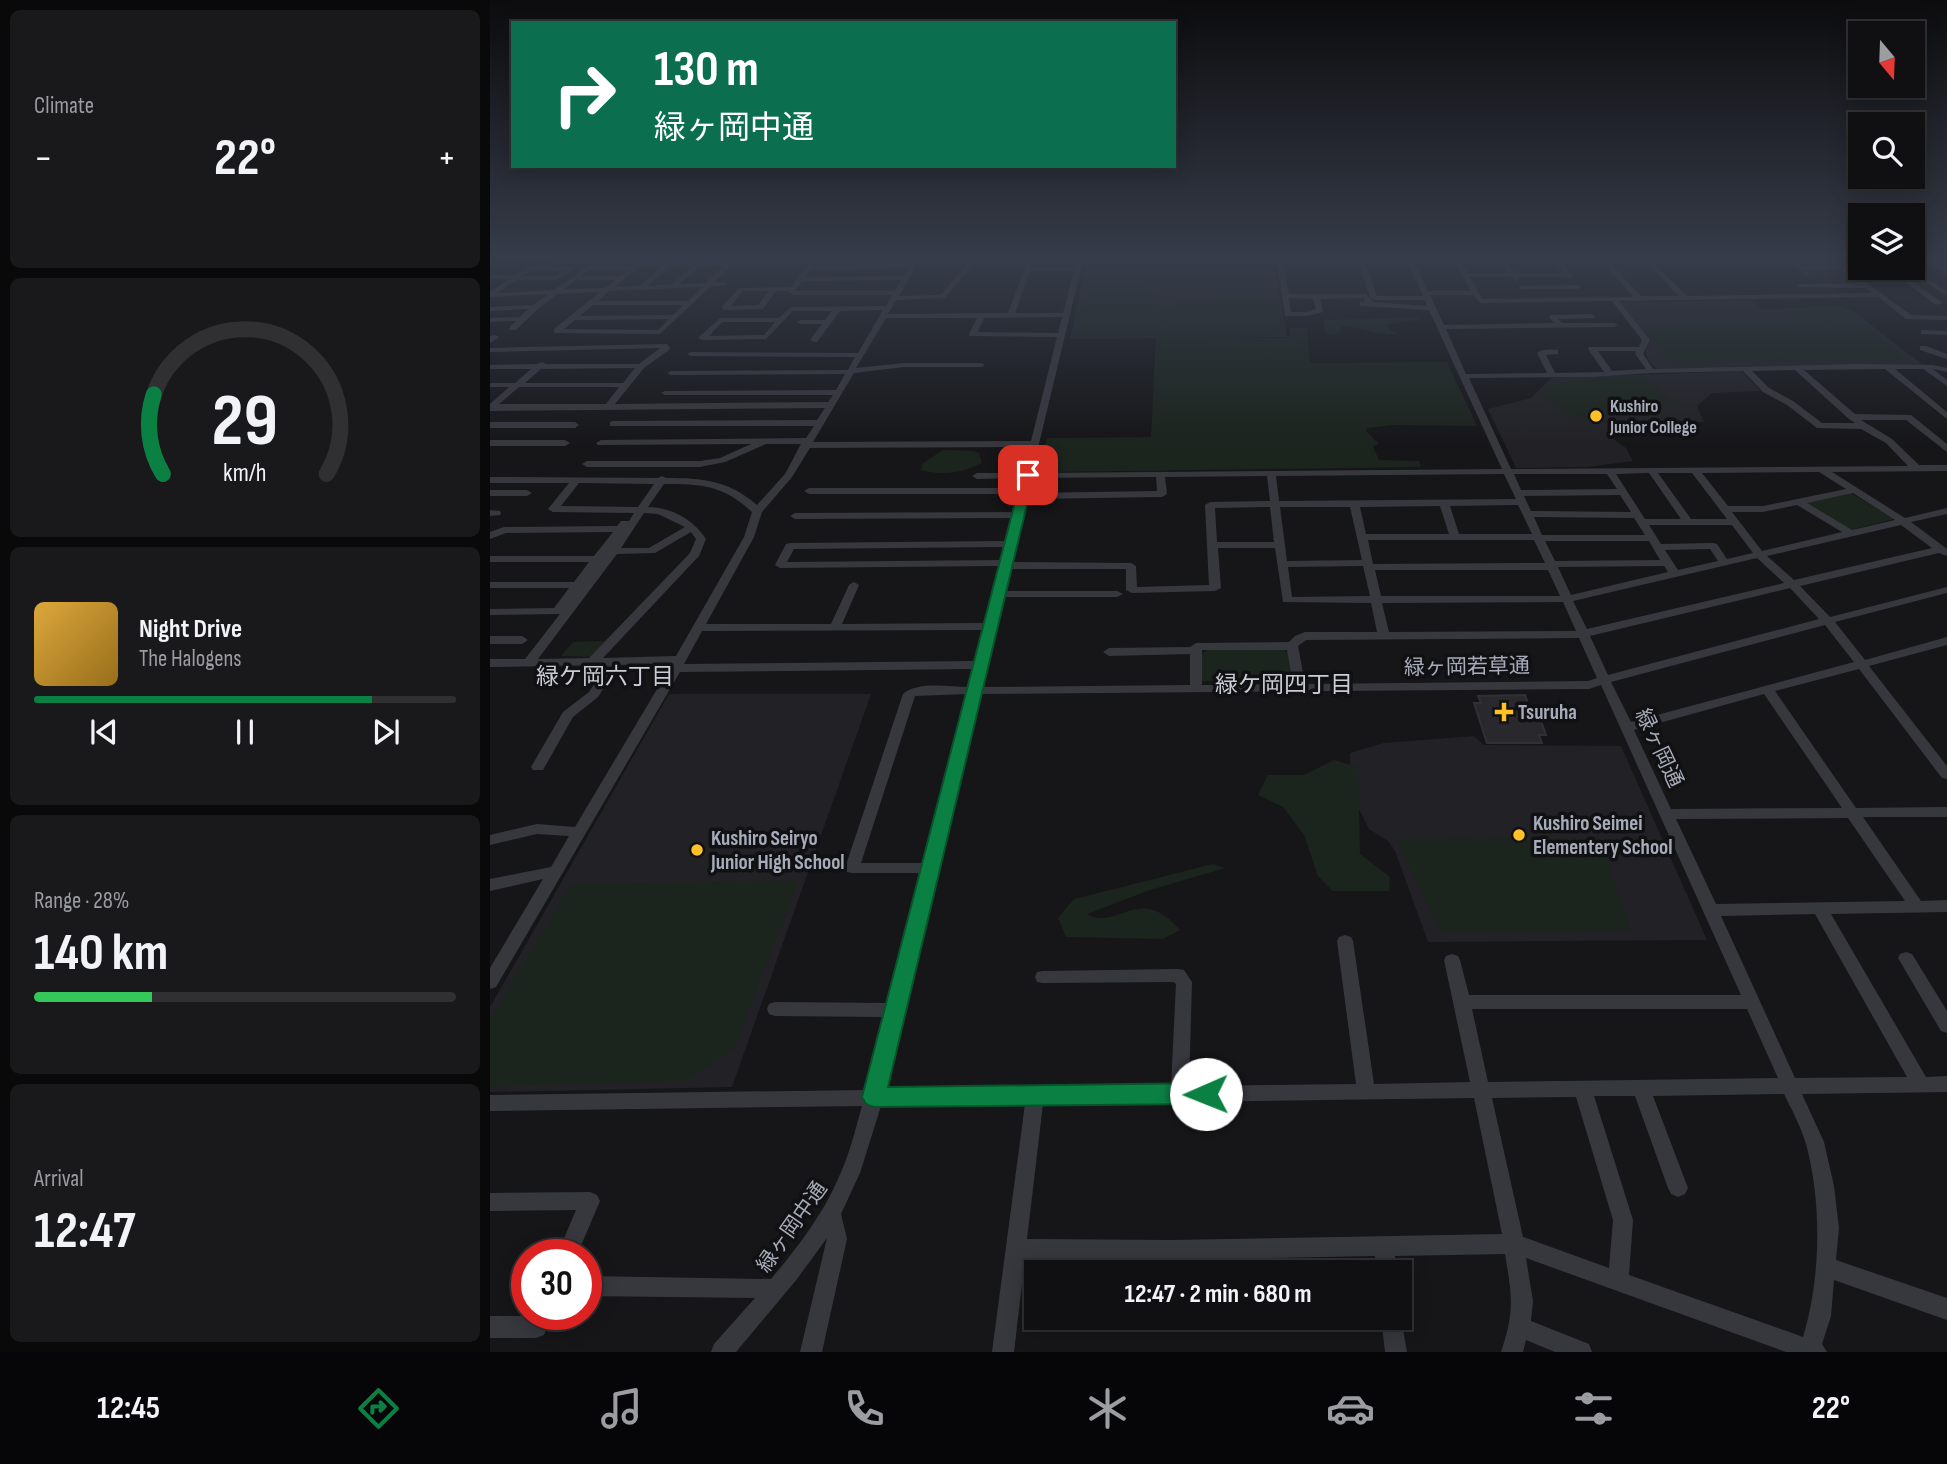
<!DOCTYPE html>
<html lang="en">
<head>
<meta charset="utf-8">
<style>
	:root { --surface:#101013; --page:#19191c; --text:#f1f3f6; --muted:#9c9da0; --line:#303033; --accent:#0b8043 }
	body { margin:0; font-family:"Sofia Sans Condensed","Noto Sans JP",sans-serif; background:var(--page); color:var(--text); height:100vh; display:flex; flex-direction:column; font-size:26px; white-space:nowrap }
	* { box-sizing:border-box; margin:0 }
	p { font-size:23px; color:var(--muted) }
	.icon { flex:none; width:38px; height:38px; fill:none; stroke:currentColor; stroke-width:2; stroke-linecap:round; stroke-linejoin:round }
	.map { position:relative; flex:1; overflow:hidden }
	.drawer { display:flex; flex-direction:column; gap:10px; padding:10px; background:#09090a; width:490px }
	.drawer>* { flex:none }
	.hud { position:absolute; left:21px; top:21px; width:665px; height:147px; border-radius:0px; box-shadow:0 4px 18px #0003,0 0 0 2px var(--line); background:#0b6e4f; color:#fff; overflow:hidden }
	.needle { width:46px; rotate:161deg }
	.tools { position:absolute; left:1358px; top:21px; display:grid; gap:14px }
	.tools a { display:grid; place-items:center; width:77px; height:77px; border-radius:0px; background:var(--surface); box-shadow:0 4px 18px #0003,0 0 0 2px var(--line); font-size:35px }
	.speed { position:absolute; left:21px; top:1239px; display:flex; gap:14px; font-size:35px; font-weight:700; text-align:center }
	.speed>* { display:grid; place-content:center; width:91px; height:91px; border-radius:50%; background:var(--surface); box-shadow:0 4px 18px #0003,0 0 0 2px var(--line); line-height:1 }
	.speed .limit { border:10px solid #d22; background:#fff; color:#111 }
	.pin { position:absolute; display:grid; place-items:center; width:60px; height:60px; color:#fff; margin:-30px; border-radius:14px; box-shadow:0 4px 10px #0006 }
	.me { position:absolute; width:77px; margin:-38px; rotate:269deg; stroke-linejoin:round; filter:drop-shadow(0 0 5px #0008) }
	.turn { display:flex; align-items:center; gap:24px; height:147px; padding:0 28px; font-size:32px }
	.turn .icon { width:91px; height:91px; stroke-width:2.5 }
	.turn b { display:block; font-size:49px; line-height:60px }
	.big { font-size:52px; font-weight:700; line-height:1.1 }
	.drawer .tile { flex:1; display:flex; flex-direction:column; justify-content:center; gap:10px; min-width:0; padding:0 24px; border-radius:10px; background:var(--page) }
	.drawer .dial { align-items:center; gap:0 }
	.dial svg { height:182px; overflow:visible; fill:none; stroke:var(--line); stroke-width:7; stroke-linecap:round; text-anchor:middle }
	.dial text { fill:var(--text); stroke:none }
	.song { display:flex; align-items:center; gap:21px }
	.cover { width:84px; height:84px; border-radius:10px; background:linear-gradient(135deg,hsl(40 70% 55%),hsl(40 70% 35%)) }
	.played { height:7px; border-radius:4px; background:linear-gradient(90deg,var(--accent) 80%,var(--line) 80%) }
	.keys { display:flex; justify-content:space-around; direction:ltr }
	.heat { display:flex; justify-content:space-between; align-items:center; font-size:38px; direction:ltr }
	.charge { height:10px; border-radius:5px; background:linear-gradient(90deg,#34c759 28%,var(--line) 0) }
	.trip { position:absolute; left:534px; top:1260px; width:388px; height:70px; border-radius:0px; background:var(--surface); box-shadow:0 4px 18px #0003,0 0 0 2px var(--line); font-weight:700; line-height:70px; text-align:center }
	.tabs { display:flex; height:112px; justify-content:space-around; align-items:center; background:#060608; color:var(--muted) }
	.tabs .icon { width:49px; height:49px }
	.tabs .current { color:var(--accent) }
	.tabs b { font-size:32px; color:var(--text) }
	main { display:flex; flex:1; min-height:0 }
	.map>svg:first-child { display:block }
	.built { fill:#222226 }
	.green { fill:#1c241e }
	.building { fill:#29292d; stroke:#303035; stroke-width:2 }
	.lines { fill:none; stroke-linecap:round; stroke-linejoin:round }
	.minor { fill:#37383e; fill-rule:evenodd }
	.route { fill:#0b8043; stroke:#07532c; stroke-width:2 }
	.poi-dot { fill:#ffc028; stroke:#111114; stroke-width:2.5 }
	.labels { text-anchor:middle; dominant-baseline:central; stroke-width:7; stroke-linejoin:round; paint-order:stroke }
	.far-poi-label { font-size:18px; font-weight:bold; fill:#a7acba; stroke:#111114; text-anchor:start }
	.street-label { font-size:21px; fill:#a7acba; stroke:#111114 }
	.poi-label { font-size:21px; font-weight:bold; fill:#a7acba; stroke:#111114; text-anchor:start }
	.neighbourhood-label { font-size:23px; fill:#c9ccd5; stroke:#111114 }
</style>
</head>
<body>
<main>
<section class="drawer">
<div class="tile"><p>Climate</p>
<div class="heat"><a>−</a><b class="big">22°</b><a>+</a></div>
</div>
<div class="tile dial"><svg viewBox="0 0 100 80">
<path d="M14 69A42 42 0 1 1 86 69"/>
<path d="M14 69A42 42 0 0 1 10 34" stroke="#0b8043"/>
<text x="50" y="56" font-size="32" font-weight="700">29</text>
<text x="50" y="72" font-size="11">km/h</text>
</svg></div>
<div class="tile">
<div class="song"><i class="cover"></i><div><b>Night Drive</b><p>The Halogens</p></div></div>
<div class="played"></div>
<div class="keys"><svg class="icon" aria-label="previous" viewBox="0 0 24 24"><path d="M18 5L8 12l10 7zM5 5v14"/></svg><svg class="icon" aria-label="pause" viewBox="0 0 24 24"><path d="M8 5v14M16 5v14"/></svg><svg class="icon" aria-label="next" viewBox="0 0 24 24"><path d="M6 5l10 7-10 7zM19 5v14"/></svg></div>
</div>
<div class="tile"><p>Range · 28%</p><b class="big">140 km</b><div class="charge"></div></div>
<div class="tile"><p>Arrival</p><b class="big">12:47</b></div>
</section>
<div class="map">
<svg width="1457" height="1352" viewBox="0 0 1457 1352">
	<rect width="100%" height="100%" fill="#161619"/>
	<g class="built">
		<polygon points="782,256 797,337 580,339 598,259"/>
		<polygon points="1261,300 1272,309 1360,309 1433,365 1167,369 1160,362 1155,352 1161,341 1130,302"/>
		<polygon points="1251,371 1271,391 1222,393 1207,406 1214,422 1158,425 1118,435 1136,448 1143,461 1097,467 1026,468 998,409 1041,398 1061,378"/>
		<polygon points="179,694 381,694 242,1087 0,1092 0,1007"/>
		<polygon points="984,736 994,745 1131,746 1217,940 938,942 905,851 898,841 879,829 861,793 860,753 894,743"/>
	</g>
	<g class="green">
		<polygon points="597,279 661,279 660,291 669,291 666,336 584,337"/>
		<path d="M787 297 795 330 780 336 669 337 671 311C706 292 749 298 787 297Z"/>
		<polygon points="1351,306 1359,309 1374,321 1306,322 1290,308"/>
		<path d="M929 317 931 319 897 325 900 330 908 334C887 336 873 327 852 326L849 333 840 335 834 329V320Z"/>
		<polygon points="1373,323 1413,356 1408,360 1181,363 1151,327"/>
		<polygon points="800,328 817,328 820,363 957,362 987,426 903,425 877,428 876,431 889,444 883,446 889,460 929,461 931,467 554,472 549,469 557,438 661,437 666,338 799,338"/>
		<polygon points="1151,377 1186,402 1093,421 1050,397 1058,386 1094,379"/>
		<path d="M453 450 483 451 489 453 492 463C473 473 452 476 431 470L432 464Z"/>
		<polygon points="1361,493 1404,519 1360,530 1315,503"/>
		<polygon points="115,641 101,657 71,656 83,642"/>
		<polygon points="791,648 799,653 802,680 712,681 712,654 717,650"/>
		<polygon points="844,760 868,767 870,854 900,877 899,891 843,891 828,876 814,835 793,807 768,795 778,775 814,775"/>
		<polygon points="1109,838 1141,930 951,932 906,839"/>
		<path d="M723 864 735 868 657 891 597 914C629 932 648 882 690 930L673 939 576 937 568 918 584 899Z"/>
		<polygon points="308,881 244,1049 195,1081 0,1086 0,1020 81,884"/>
	</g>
	<polygon class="building" points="1035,695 1044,721 1051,721 1056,735 1049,735 1052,743 997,743 984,703 991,703 988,696"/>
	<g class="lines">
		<g class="minor">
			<path d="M0 256H284L281 258H249L224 282H234L237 284 236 285 220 287 170 334 64 333V329L110 292 67 294 48 309 26 330H20L19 328 26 321 0 322V318L30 317 38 309 0 311V307L43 305 58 294 0 297V292L19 279H0V275H25L40 266 83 267V269L67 280H27L8 293 64 290 98 266H142L147 263H236L241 258 0 259ZM149 267H171L149 286 124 287ZM179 267H201L182 284 158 286ZM209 267H232L216 283 190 284ZM41 270H74L65 276H33ZM100 270H137L130 276H91ZM86 280H125L115 288 73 290ZM212 287 198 301H108L119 291ZM103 305H193L183 315 90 316ZM179 319 168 330 74 329 85 320Z"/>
			<path d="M325 256H331L324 265 421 264 426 256H432L409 296 451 295 484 256H490L455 298 406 300 398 314 518 313 539 256H545L541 267H585L588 256H594L542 473 1012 469 939 310 870 306V302H875L874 298 830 299 833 312 817 316H795L787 260 799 256H807L793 261 799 294H876L880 298 867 256H873L887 296H933L915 256H921L938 291H981L962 256H968L978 273H1018L1007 256H1013L1025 273H1073L1060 256H1066L1083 277 1080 279 1076 277H1028L1029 279 1026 281 1021 277H980L992 299 1143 297 1108 256H1114L1151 296H1189L1150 256H1156L1197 296 1382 293 1375 288 1307 287 1306 286 1309 284H1369L1351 270H1317L1320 273 1317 275 1304 266H1287L1284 264 1299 262 1292 256H1298L1312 266H1346L1332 256H1339L1421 315 1457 316V320L1416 319 1388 297 1129 301 1160 340 1153 354 1163 369 1368 364 1443 365 1457 368V372L1443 369 1457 380V386L1433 369H1405L1457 412V419L1395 369 1314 370 1365 414 1421 415 1457 444V452L1416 420H1371L1402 439 1429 465H1457V471L1342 472 1415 518 1457 508V514L1421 522 1457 549V556L1449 553 1310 586 1340 617 1457 587V593L1345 622 1375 660 1457 637V645L1379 666 1457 766V779L1452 778 1369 669 1285 691 1366 808 1457 807V817H1373L1431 901 1457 900V912L1341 914 1436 1077 1457 1076V1092L1312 1094 1334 1142 1344 1186 1349 1228 1346 1260 1457 1298V1320L1344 1280 1341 1316 1332 1344 1337 1352H1296L1036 1258 1043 1301 1041 1321 1099 1344 1102 1352H1065L1036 1340 1033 1352H1011C1025 1311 1022 1296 1015 1254L905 1256 907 1272H887L885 1256 681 1260 535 1259 524 1352H502L535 1104 391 1106 370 1173 351 1214 357 1239 332 1352H310L337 1238 307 1279 246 1352H221L224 1344 265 1298 96 1296V1276L281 1279C307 1248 332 1216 348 1179 359 1156 365 1131 372 1106L0 1111V1095L377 1090 395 1017 285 1016 279 1014 277 1009 279 1004 285 1002 399 1003 432 873H362L357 872 355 868 413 694C428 681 459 687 479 687L483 669 190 672 6 987 0 989V968L53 879 0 891V879L61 867 79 836 47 834 0 845V835L47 824 85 827 182 664 129 665 108 697 83 717 53 770H43L41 767 73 712 99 692 117 665 0 667V659H35L70 614 0 615V609L64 608 79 588H0V582H84L99 562H0V556H104L123 532 16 533 0 539V532L14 527 127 526 131 521H139L144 513 63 512 58 509 79 483H0V477L168 478 172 476 176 478C213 478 238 480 267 505L295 474 311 444H276L235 462 210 467H97L92 464 97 461H210L230 458 261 444 108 445 106 443 111 440 316 438 324 426H120V422L123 421 327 420 335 408 0 411V404L19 387H0V383H25L41 369H0V365L47 364 52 362 56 364H149L170 348 0 352V348L177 344 180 348 179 350 154 368 125 404 338 402 343 395H175L171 393 175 391 346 390 355 374 181 375 177 373 181 371 358 370 365 357 201 356 197 354 201 352 368 353 393 310 350 311 327 342H324L320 340 332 324H311L307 322 311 320H335L342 311H303L276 339 212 340 208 338 230 318H289L301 307 396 306 402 295H303L298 291H286L273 309 235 310 231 308 249 288 301 287ZM419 268 414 276 315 277 321 269ZM540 271H584L573 313H525ZM411 280 405 291H305L312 281ZM253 291H279L268 305 241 306ZM940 295H983L990 303 1122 301 1152 340 1149 347H1099L1098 349 1114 372 1065 373 1056 355 1068 354V350C1062 349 1051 349 1047 353L1057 373 976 374 956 329 1124 327 1128 325 1124 323H1072L1068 319 1104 318 1105 316 1101 314 1060 315 1059 317 1064 323 954 325ZM799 298 823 299 826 309 817 312H801ZM881 298 884 300H935L937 306 883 302ZM572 317 568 333 488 332 494 318ZM396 318H487L479 334 480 336 567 337 541 441 323 442 364 373 414 367H491L495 365 491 363H414L366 368ZM232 322H285L274 335 219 336ZM1108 351H1146L1145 354 1156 369 1122 371ZM145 368 133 383H35L51 369ZM1305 370 1359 419 1365 423H1332L1303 401 1279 388 1262 371ZM1253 371 1273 392 1297 405 1327 428 1371 429 1396 443 1418 466 1021 469 979 378 1102 377 1161 373ZM29 387H129L116 404H9ZM540 447 533 473H487L482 476 487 479 531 478 529 488H319L314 491 319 494H528L523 512 305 513 300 516 305 519 521 518 516 541 300 543 296 544 285 565 290 568 509 566 495 623 352 624 369 585 364 582 359 585 341 624H216L264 537 272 512 302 477 320 448ZM1329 472 1356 489 1273 506H1238L1212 473ZM1159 473 1191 519H1155L1126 474ZM1168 473H1202L1237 519H1201ZM1014 474 1026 499 789 501 786 476ZM1024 474H1117L1127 489 1031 490ZM777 476 780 501 720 502 715 505 719 585 647 587 646 566 641 563 521 562 536 499 672 497 677 494 675 477ZM666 477 667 491 538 493 541 478ZM89 483 164 484 148 507 71 506ZM174 484C211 484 233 485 262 512L254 537 186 656 113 658 209 556 216 539C204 520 181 507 158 507ZM1363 493 1405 520 1362 530 1317 503ZM1130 495 1141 512 1041 511 1034 496ZM1028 505 1042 534H969L960 506ZM1307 505 1352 532 1272 551 1242 512H1273ZM950 506 959 534H876L870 507ZM780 507 784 542H727L725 508ZM790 507H860L872 560 797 561ZM154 513 168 514 195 527 159 548H131ZM1044 517 1144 518 1155 535H1052ZM1159 525H1242L1263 553 1237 559 1227 544 1223 543 1171 544ZM1411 525 1442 548 1304 580 1277 556ZM201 532 206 539 200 553 99 658 48 659 127 554 165 553ZM878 540H1044L1055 563 883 564ZM1055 541H1159L1170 560 1065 561ZM514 547 511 560 297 562 304 549ZM728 548H785L793 602 881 603 887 632H815L805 636 799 642 706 643 700 647 619 648 613 652 619 656 700 654V685L491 687 513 597H627L633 594 627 591H514L519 569H636V590L642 593 725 591 731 588ZM1220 549 1228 561 1188 570 1175 550ZM1267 558 1294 583 1097 629 1083 601ZM873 566 880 596 802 597 798 567ZM1174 566 1178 572 1081 595 1068 567ZM885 570H1058L1070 596H891ZM1300 588 1329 619 1118 675 1100 636ZM1073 602 1086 631 899 632 892 603ZM1335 625 1364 662 1141 722 1121 682ZM493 630 485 661 194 664 212 631ZM1089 638 1107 678 1098 681 815 684 808 646 816 640ZM712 650H797L803 684 712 685ZM1111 685 1251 995H979L970 960 968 956 962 954 956 956 954 960 980 1082 884 1084 863 941 861 937 855 935 849 937 847 941 866 1084 699 1086 702 982 694 970 688 969 553 971 547 972 545 977 547 982 553 983 684 982 686 984 681 1086 395 1090 489 694 1099 689ZM477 694 434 863H371L425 696ZM1274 694 1352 808 1181 809 1144 730ZM1358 818 1415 901 1226 904 1186 819ZM1325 914 1417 1077 1305 1078 1231 916ZM982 1009H1257L1288 1078 998 1082ZM1294 1094C1302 1110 1311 1127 1316 1144 1332 1203 1331 1278 1313 1337L1139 1275 1143 1220 1104 1096H1145L1178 1188 1181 1194 1188 1197 1195 1194 1198 1188 1163 1096ZM1086 1097 1123 1220 1119 1268 1033 1237 1002 1098ZM984 1098 1012 1234 681 1240 537 1239 553 1104Z"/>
			<polygon points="1425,256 1432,256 1457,269 1457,274"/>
			<polygon points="1396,268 1403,268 1453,303 1446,305"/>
			<polygon points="1414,268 1421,268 1457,291 1457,296"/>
			<polygon points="1031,286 1088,285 1091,287 1088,289 1029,289 1029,287"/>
			<polygon points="1431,330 1457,331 1457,335 1434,334 1431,334"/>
			<polygon points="5,335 9,337 0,343 0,336"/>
			<polygon points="1430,346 1436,346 1457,354 1457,359 1430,350"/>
			<polygon points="0,422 85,422 89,425 85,428 0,428"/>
			<polygon points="0,440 75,440 80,443 75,446 0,446"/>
			<polygon points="0,490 37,490 42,493 37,496 0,496"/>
			<polygon points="0,510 10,511 11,513 10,515 0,516"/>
			<polygon points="0,636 32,636 38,640 32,644 0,644"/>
			<polygon points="1416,952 1422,954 1457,1011 1457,1033 1451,1031 1408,958 1410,954"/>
			<polygon points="100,1192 107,1195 110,1201 87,1255 67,1255 86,1210 0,1211 0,1193"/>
			<polygon points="910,1312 917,1352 895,1352 891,1318 910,1318"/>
			<polygon points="40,1314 61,1314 54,1335 46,1338 0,1338 0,1316 40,1316"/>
		</g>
	</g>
	<linearGradient id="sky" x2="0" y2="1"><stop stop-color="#0c0c0e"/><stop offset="0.58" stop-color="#363c49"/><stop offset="1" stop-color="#363c49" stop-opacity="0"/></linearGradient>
	<rect width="1457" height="445" fill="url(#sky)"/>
	<polygon class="route" points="538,471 544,475 398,1087 716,1083 724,1086 728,1094 724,1101 716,1104 384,1107 376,1104 372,1097 532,475"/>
	<g class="poi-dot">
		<circle cx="1106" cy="416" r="7"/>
		<path d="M1010.5 701.5h7v7h7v7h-7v7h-7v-7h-7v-7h7z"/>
		<circle cx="1029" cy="835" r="7"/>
		<circle cx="207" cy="850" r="7"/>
	</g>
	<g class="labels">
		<g class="far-poi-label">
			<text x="1120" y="406">Kushiro<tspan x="1120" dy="21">Junior College</tspan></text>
		</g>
		<g class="street-label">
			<text transform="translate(977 667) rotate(-1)">緑ヶ岡若草通</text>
			<text transform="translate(1169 748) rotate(65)">緑ヶ岡通</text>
			<text transform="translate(302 1227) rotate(-55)">緑ヶ岡中通</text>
		</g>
		<g class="poi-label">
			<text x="1028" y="712">Tsuruha</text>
			<text x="1043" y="823">Kushiro Seimei<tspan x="1043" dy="24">Elementery School</tspan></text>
			<text x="221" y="838">Kushiro Seiryo<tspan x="221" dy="24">Junior High School</tspan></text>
		</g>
		<g class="neighbourhood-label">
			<text x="115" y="677">緑ケ岡六丁目</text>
			<text x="794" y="685">緑ケ岡四丁目</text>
		</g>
	</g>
</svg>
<div class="tools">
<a><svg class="needle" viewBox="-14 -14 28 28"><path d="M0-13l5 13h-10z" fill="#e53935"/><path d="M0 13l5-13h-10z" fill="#9c9da0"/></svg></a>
<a><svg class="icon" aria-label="search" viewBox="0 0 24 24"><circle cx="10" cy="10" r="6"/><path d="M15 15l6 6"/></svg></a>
<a><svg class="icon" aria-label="layers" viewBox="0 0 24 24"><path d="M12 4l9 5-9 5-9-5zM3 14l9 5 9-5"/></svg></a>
</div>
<div class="speed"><div class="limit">30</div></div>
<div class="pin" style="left:538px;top:475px;background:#d93025"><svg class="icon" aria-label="arrive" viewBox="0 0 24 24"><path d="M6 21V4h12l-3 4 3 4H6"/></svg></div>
<svg class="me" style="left:716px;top:1094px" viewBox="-20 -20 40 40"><circle r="19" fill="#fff"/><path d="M0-13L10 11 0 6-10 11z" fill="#0b8043"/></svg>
<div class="trip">12:47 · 2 min · 680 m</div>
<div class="hud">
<div class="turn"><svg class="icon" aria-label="right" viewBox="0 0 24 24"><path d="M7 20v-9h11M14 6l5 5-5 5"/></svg><div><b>130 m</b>緑ヶ岡中通</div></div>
</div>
</div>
</main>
<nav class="tabs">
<b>12:45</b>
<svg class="icon current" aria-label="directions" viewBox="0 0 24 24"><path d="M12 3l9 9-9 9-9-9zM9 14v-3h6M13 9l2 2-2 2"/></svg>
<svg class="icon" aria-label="music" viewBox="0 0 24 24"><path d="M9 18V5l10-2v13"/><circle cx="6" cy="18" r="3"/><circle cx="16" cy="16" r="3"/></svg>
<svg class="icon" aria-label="phone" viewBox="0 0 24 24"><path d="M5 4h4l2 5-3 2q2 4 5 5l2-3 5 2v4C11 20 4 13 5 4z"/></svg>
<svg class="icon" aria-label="climate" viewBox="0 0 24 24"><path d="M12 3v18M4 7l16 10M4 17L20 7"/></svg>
<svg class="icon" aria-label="car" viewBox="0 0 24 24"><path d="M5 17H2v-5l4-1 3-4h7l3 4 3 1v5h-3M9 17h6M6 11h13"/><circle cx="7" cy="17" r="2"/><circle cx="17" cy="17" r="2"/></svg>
<svg class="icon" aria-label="filters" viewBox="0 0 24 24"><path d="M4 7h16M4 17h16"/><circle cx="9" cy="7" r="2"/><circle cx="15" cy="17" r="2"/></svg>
<b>22°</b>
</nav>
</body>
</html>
